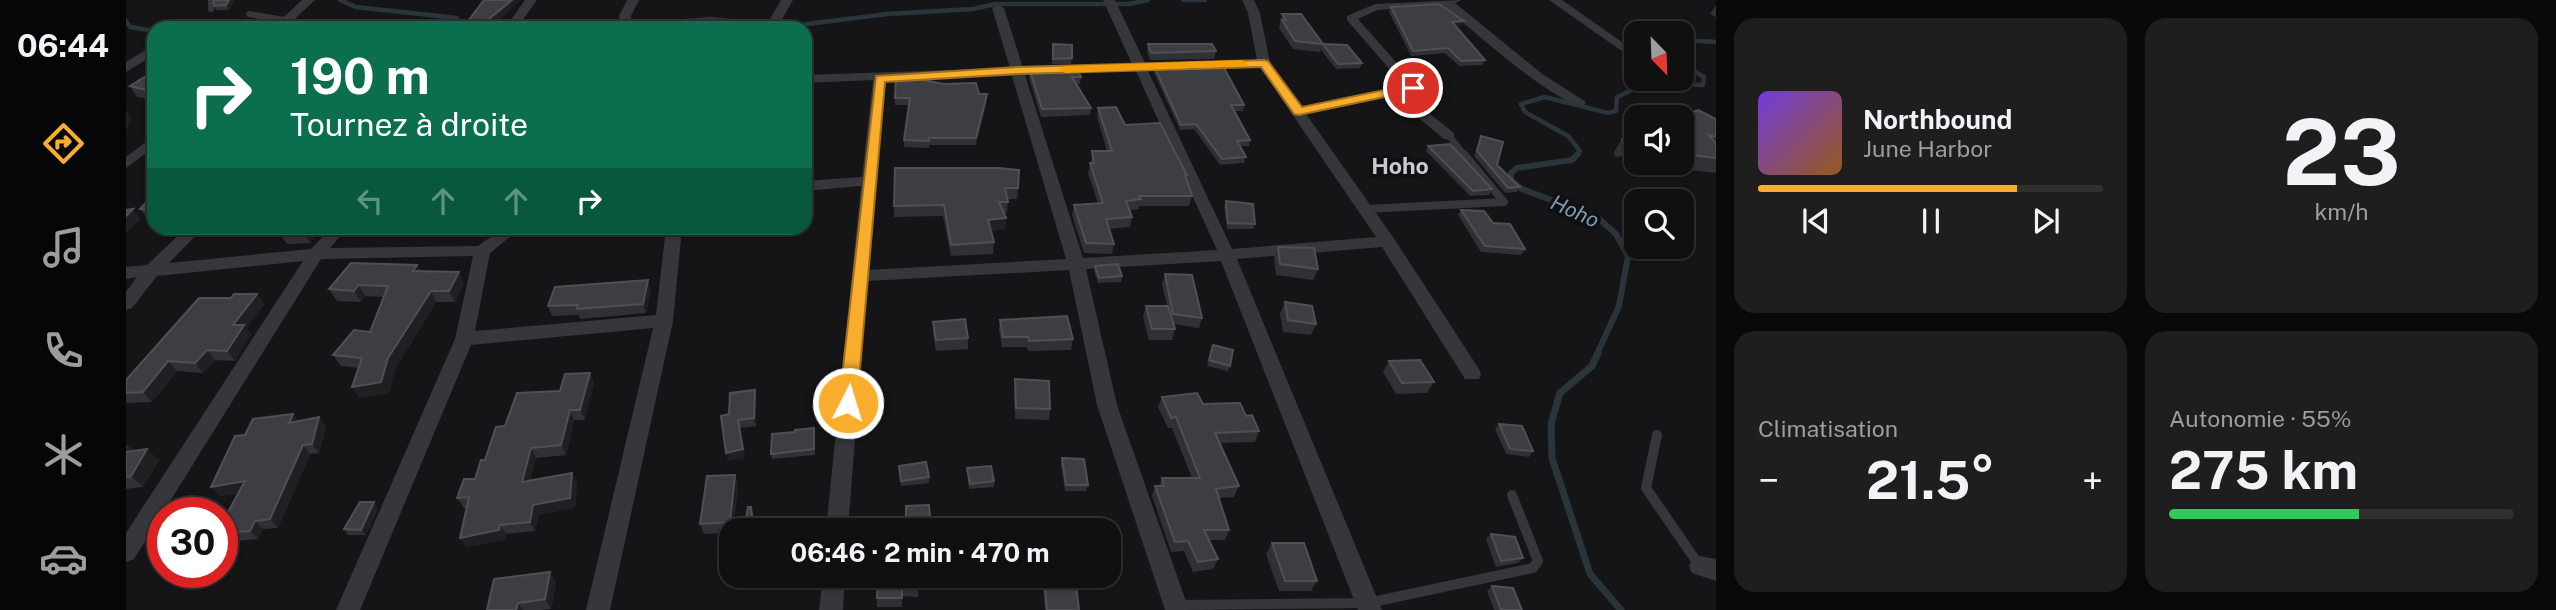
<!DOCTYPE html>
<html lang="fr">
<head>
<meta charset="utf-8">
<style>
	:root { --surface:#101011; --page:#1e1e1f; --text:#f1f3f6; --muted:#9c9d9f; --line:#303031; --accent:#f8ae2c }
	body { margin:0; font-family:"Public Sans",sans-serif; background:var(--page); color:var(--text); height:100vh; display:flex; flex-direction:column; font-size:26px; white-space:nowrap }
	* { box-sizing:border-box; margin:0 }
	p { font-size:23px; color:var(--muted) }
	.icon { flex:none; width:38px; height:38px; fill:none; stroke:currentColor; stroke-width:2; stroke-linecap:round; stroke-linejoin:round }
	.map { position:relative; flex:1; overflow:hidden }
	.details { display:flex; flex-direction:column; gap:18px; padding:18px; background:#090909; width:840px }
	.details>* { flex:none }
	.banner { position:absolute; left:21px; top:21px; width:665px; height:214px; border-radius:21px; box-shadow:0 2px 5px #0004,0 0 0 2px var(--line); background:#0b6e4f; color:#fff; overflow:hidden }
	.needle { width:46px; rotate:157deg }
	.tools { position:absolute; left:1498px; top:21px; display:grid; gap:14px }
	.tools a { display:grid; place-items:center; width:70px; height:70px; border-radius:14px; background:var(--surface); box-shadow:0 2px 5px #0004,0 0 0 2px var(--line); font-size:35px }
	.speed { position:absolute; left:21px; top:497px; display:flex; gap:14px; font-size:35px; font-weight:700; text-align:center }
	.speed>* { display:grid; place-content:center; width:91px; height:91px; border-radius:50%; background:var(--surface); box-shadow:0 2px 5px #0004,0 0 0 2px var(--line); line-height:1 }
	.speed .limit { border:10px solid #d22; background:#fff; color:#111 }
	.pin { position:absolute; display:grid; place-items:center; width:60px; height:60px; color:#fff; margin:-30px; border:4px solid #fff; border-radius:50%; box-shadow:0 2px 7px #0007 }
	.me { position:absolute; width:77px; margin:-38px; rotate:5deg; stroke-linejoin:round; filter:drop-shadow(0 0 5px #0008) }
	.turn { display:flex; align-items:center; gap:24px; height:147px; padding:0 28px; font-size:32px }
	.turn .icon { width:91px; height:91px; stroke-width:2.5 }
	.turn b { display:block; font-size:49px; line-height:60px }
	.lanes { display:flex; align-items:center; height:66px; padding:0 28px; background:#0003; justify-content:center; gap:35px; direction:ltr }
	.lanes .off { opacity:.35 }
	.big { font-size:52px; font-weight:700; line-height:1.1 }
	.details .tile { flex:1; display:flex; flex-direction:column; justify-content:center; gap:10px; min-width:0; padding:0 24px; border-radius:21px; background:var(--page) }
	.details .dial { align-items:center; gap:0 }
	.dial b { font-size:91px; line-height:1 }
	.song { display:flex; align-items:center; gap:21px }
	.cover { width:84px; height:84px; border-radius:10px; background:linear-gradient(135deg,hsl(260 70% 55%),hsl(30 70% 35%)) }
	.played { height:7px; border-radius:4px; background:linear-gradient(90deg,var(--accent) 75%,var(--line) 75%) }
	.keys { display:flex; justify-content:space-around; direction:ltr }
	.heat { display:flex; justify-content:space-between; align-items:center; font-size:38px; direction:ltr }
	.charge { height:10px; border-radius:5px; background:linear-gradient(90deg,#34c759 55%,var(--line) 0) }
	.details .tiles { flex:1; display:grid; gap:18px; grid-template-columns:repeat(2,1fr) }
	.trip { position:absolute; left:593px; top:518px; width:402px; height:70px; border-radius:21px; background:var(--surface); box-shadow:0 2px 5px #0004,0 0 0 2px var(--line); font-weight:700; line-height:70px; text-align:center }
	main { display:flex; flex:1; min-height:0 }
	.tabs { display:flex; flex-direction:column; width:126px; justify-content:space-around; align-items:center; background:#060607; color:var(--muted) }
	.tabs .icon { width:49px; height:49px }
	.tabs .current { color:var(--accent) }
	.tabs b { font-size:32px; color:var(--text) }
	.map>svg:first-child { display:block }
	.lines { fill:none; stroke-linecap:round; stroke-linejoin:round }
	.stream-far2 { stroke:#2a343b; stroke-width:4.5 }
	.stream-far1 { stroke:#2a343b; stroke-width:6 }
	.stream { stroke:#2a343b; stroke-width:7 }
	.service-far2 { stroke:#36373c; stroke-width:6 }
	.service-far1 { stroke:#36373c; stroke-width:8 }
	.service { stroke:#36373c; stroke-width:10 }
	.minor { fill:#36373c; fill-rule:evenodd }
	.wall { fill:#313135 }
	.shaded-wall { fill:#202023 }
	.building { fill:#3d3e43; stroke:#4e5055; stroke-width:2 }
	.route { fill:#f8ae2c; stroke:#a1711d; stroke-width:2 }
	.slow { fill:#f59e0b }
	.labels { text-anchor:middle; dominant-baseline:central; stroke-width:7; stroke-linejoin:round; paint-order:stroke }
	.water-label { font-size:21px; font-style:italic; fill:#7c9bb4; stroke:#101012 }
	.quarter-label { font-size:23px; font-weight:bold; fill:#c7cbd3; stroke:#101012 }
</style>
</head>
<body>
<main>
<nav class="tabs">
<b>06:44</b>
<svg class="icon current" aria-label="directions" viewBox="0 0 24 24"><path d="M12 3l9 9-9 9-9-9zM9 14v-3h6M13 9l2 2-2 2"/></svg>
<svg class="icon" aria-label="music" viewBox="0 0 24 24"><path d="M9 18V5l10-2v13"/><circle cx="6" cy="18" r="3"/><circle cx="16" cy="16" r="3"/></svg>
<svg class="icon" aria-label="phone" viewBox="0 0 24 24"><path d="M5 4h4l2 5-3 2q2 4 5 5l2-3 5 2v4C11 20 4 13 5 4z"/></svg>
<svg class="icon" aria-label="climate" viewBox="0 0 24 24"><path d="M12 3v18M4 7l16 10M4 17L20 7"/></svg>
<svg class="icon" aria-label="car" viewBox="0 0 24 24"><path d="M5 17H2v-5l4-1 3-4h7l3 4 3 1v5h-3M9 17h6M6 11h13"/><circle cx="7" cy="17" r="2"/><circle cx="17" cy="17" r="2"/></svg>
</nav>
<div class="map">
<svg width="1590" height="610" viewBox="0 0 1590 610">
	<rect width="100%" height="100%" fill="#151517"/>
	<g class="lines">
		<g class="stream-far2">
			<polyline points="214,0 230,7 331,18 324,28"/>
			<polyline points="1057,0 1079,0"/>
			<polyline points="1590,9 1587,13 1590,15"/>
			<polyline points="0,21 4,27 28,31"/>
			<polyline points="475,28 585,19 658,27 761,14 847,9 869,4 1004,4 1022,0"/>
			<polyline points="1556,40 1590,42"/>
			<polyline points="1450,155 1454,151 1442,136 1399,112 1395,104 1419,97 1482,113 1490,111 1491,97 1521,83 1577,85 1578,77 1556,64"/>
		</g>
		<polyline class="stream-far1" points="1452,154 1446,160 1391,168 1385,173 1385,181 1396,189 1471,217 1490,234 1502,256 1493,306 1471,354"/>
		<polyline class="stream" points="1472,353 1466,366 1434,393 1425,424 1426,458 1464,574 1495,610"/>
		<g class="service-far2">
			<polyline points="85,0 85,9"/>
			<polyline points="123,14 206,28"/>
			<polyline points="258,28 275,28"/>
			<polyline points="1323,136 1339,155"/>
		</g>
		<polyline class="service-far1" points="1239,209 1378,202 1338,154"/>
		<g class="service">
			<polyline points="1531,435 1520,488 1573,565"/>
			<polyline points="1051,605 1242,603 1407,568 1412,561 1386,495"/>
		</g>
		<g class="minor">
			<polygon points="176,0 189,0 159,28 146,28"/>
			<polygon points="399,0 411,0 391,28 379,28"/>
			<polygon points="501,0 513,0 505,16 506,28 494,28 493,16"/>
			<polygon points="655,0 667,0 651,28 639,28"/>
			<path d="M977 0H989L1019 63 1131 60 1122 13 1116 0H1128L1134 13 1144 63 1175 107 1278 86 1221 20V16L1249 4 1336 0 1329 3 1415 73 1460 102 1458 105C1433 109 1339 23 1316 5L1251 10 1232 19 1293 88 1279 94 1328 133V139H1318L1266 96 1180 114 1267 237 1353 369 1355 374 1353 379H1339L1256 247 1111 259 1256 610H1232L1095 261 960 269 991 405 1063 610H1039L971 405 943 270 741 281 722 530H700L735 186 679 191V181L736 177 747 80 679 83V75L884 68 866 8 872 5 878 8 897 68 1006 64ZM1134 67 1250 237 1106 249 1022 71ZM1010 71 1091 250 957 258 899 75ZM886 76 940 259 742 270 760 80Z"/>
			<polygon points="1423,0 1436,0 1510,52 1510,61"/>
			<polygon points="28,45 28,55 0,72 0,62"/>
			<polygon points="28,136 28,147 0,168 0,157"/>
			<polygon points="60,228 77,228 43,263 185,249 205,228 221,228 204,248 352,246 377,228 395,228 364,253 349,331 530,315 540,228 556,228 547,321 484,610 460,610 527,328 345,345 234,610 210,610 329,339 347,256 195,259 8,559 0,562 0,533 177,261 31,276 6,308 0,310 0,292 11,277 0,279 0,267 21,265"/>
			<polygon points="1574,556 1590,559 1590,581 1566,573 1563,566 1566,559"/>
			<polygon points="697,576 719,576 717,610 693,610"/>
		</g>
	</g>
	<g class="wall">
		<polygon points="108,0 103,10 90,10 88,6"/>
		<polygon points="1265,7 1338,21 1335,26 1330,26 1359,60 1356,65 1333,66 1319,53 1285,56 1263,12"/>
		<polygon points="1156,14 1197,44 1236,63 1234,68 1210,69 1195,50 1194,52 1167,49 1153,28"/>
		<polygon points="927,44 946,58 945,64 926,64"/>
		<polygon points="1022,44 1090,51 1088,59 1024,60 1021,52"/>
		<polygon points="1029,68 1118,105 1117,111 1108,111 1124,140 1123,146 1114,146 1120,157 1118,163 1094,165 1068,129 1054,130 1028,73"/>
		<polygon points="28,71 28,100 11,97 4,86"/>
		<polygon points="904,71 955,77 954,84 950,84 965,108 964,115 915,117 903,78"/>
		<polygon points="853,94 861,101 850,145 803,145 803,148 778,147 778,140 783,105 769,105 769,98"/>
		<polygon points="972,108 999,125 1061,175 1060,179 1066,196 1063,206 1013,206 1013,209 1004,210 1006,217 1004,227 983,229 988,244 986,254 958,253 946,215 948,205 972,203 962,173 965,163 966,151 981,151 971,117"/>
		<polygon points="1556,117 1590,119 1590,173 1544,168 1541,163 1556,163"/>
		<polygon points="1510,134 1510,155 1489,157 1488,152 1496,139"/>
		<polygon points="1355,136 1371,165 1394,187 1391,192 1379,193 1348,156 1353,141"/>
		<polygon points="1302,146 1366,189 1363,195 1344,196 1300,151"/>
		<polygon points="769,168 892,188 891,199 882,199 881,213 878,213 879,229 865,231 868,242 867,254 825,256 817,216 768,217"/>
		<polygon points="28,194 28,220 22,219 14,209"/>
		<polygon points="1100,201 1129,224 1127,229 1101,229 1098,207"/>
		<polygon points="1335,210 1367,223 1399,249 1395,255 1355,252 1332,215"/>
		<polygon points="157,228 194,228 184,243 161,244 153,233"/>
		<polygon points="1152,248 1192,269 1187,280 1150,275 1148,259"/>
		<polygon points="291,265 295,271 338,283 329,302 310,302 269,369 263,393 234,398 226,387 233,368 215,366 207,355 244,332 258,297 239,296 235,302 211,301 203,289"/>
		<polygon points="969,266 996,276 995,282 972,283 968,271"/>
		<polygon points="1039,274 1076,318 1073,328 1047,324 1049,329 1046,340 1023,340 1017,317 1020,306 1041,306 1036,284"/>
		<polygon points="525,290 520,313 454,319 453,315 426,316 422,306"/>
		<polygon points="131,294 138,304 120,328 125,335 109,361 89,360 77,373 51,371 26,402 0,403 0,380 105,298"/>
		<polygon points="1159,302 1190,324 1185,335 1157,332 1154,314"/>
		<polygon points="874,320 947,339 945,350 902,351 901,347 876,347 873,330"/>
		<polygon points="807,322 842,338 842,349 810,351 807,333"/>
		<polygon points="1087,345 1104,366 1102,371 1081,366"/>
		<polygon points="1263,361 1308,382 1301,393 1270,394 1257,372"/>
		<polygon points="464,373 468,383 459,420 448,420 440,455 410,458 404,481 451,483 449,508 413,514 409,531 380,534 379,540 340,547 334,538 341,508 338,508 331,498 349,479 379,426"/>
		<polygon points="889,379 924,409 923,420 889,419 888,391"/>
		<polygon points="629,390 630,399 630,426 614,428 619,458 602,461 603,414"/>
		<polygon points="1036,397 1077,404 1120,416 1133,431 1129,442 1094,443 1113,486 1108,497 1093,498 1103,530 1099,540 1083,540 1092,559 1087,569 1067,572 1058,551 1045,552 1026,496 1029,486 1033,486 1036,478 1066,478 1046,428 1042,428 1032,407"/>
		<polygon points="173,421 200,426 193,453 184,454 152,528 137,529 132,539 100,542 96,539 96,523 113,493 94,496 85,487 119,435"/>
		<polygon points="1373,424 1407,451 1403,457 1380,454 1369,429"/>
		<polygon points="689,434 689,455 646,459 645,454"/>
		<polygon points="0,445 9,451 33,460 17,487 0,489"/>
		<polygon points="936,458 962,485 960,491 939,491 935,464"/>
		<polygon points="773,466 803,477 803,483 775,486"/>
		<polygon points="841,468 868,481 868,487 843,489 841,474"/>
		<polygon points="609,475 612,486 607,530 606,530 606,533 578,534 574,524"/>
		<polygon points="252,508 240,535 222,535 218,529"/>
		<polygon points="1365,534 1397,558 1392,563 1370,567 1360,539"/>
		<polygon points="1146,543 1191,581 1185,591 1153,591 1140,554"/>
		<polygon points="792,576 792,597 776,596 776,607 751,607 751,598"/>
		<polygon points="832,576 848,576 848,577 832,578"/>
		<polygon points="916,576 949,576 953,610 919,610"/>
		<polygon points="430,582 425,609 415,610 361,610"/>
		<polygon points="1366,586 1396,610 1368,610 1361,591"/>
	</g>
	<g class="shaded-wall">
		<polygon points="103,0 108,0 103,10 100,5"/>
		<polygon points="386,0 395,0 364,28 352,28"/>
		<polygon points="1338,21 1335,26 1324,27 1326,22"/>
		<polygon points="861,94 861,101 850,145 850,138"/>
		<polygon points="0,110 5,117 0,132"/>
		<polygon points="7,209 15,219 0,233 0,216"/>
		<polygon points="880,218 879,229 862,231 862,220"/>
		<polygon points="180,228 194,228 184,243 177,232"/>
		<polygon points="291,265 297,276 287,271"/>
		<polygon points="333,272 338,283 329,302 323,291"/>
		<polygon points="522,280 525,290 520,313 517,304"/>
		<polygon points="232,285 239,296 235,302 228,291"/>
		<polygon points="305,291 310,302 269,369 263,393 234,398 226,387"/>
		<polygon points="131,294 138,304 120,328 125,335 109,361 101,351 107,325"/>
		<polygon points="81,350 89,360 77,373 69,363"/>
		<polygon points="42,361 51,371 26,402 17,392"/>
		<polygon points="464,373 468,383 459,420 454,410"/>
		<polygon points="629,390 630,399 630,426 628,418"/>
		<polygon points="444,410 448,420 440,455 435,445"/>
		<polygon points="167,414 174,423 163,423"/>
		<polygon points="193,417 200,426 193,453 186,444"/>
		<polygon points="612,420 619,458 602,461 600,453"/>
		<polygon points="3,445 14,456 0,453 0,449"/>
		<polygon points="177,445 184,454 152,528 144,519"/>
		<polygon points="405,448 410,458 401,492 396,482"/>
		<polygon points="21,449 33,460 17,487 5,476"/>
		<polygon points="446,473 451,483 449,508 413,514 409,531 404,522 407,505"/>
		<polygon points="609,475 612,486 606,530 604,522"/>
		<polygon points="119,481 127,490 94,496 85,487"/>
		<polygon points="248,502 252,508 240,535 235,530"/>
		<polygon points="129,521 137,529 132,539 124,531"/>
		<polygon points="374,525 380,534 379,540 340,547 334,538"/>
		<polygon points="424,572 430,582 425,609 419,599"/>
		<polygon points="392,603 397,610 390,610"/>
	</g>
	<g class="building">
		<polygon points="87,0 103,0 100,5 88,6"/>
		<polygon points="358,0 386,0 352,28 337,28"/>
		<polygon points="1313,4 1338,21 1326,22 1359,60 1335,61 1322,48 1287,51 1265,7"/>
		<polygon points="1156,14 1175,14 1197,44 1169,41 1156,20 1160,20"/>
		<polygon points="927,44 946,45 946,58 927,59"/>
		<polygon points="1022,44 1086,44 1090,51 1025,53"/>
		<polygon points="1197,44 1221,45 1236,63 1212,64"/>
		<polygon points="1097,66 1118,105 1105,105 1124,140 1111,141 1120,157 1096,159 1070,124 1055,125 1029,68"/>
		<polygon points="951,69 955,77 946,77 965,108 916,109 904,71"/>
		<polygon points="28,71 28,92 4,86"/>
		<polygon points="770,75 818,84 850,83 853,94 861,94 850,138 803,138 803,141 778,140 784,98 769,98"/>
		<polygon points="990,107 999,125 1034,123 1061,175 1059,175 1066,196 1013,196 1015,199 1000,201 1006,217 980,219 988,244 960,243 948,205 977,203 964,163 968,163 966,151 986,151 972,108"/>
		<polygon points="1572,110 1590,119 1590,137 1583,135 1590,144 1590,158 1556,154 1556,117 1554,117"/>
		<polygon points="1510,134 1510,142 1497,143 1496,139"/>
		<polygon points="1355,136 1377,142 1371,165 1394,187 1382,188 1351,151"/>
		<polygon points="1324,144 1366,189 1347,191 1302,146"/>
		<polygon points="769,168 873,168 893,170 892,188 879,188 882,202 873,202 880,218 862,220 868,242 825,245 818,205 768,206"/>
		<polygon points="28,194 28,210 14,209"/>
		<polygon points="1100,201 1127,204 1129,224 1102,223"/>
		<polygon points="7,209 0,216 0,210"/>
		<polygon points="1335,210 1358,211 1367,223 1384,224 1399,249 1359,246"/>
		<polygon points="157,228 180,228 177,232 153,233"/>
		<polygon points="1152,247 1188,248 1192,269 1154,264"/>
		<polygon points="225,263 291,265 287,271 333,272 323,291 305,291 262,358 255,382 226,387 236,358 207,355 228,330 244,332 262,286 232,285 228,291 203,289"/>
		<polygon points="992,264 996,276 973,278 969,266"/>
		<polygon points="1039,274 1066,275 1076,318 1047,314"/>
		<polygon points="522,280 517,304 451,309 452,305 422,306 429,287"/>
		<polygon points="108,294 131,294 107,325 118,325 101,351 81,350 69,363 42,361 17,392 0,393 0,380 73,298 105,298"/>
		<polygon points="1159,302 1186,306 1190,324 1162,320"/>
		<polygon points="1020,306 1042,306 1049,329 1026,329"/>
		<polygon points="941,316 947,339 903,341 902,337 877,337 874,320"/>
		<polygon points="839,319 842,338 810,340 807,322"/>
		<polygon points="1087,345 1107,350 1104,366 1083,360"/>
		<polygon points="1294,360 1308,382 1276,383 1263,361"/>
		<polygon points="464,373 454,410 444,410 435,445 405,448 396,482 446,473 444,498 407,505 404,522 374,525 373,530 334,538 343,497 331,498 338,479 349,479 355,460 359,460 370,427 379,426 391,393 434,391 439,374"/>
		<polygon points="889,379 923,381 924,409 890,408"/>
		<polygon points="629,390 628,418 612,420 617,449 600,453 595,416 603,414 604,393"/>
		<polygon points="1071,393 1077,404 1114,403 1120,416 1126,415 1133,431 1089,433 1113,486 1090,489 1103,530 1078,530 1092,559 1072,562 1062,541 1049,542 1029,486 1038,486 1036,478 1074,478 1050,417 1045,418 1036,397"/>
		<polygon points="167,414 163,423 193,417 186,444 177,445 144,519 129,521 124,531 96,533 96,523 119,481 85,487 109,436 119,435 127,419"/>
		<polygon points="1373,424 1396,426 1407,451 1384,449"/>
		<polygon points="688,428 688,449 645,454 646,434 669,432 669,430"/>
		<polygon points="21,449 5,476 0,477 0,452"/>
		<polygon points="936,458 958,459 962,485 940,485"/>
		<polygon points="800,462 803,477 775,481 773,466"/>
		<polygon points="865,466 868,481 844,484 841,468"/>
		<polygon points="609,475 604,522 574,524 581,476"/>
		<polygon points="234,502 248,502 235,530 218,529"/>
		<polygon points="803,505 805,530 780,530 780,506"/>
		<polygon points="622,507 625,507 628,530 618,530"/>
		<polygon points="1365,534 1389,537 1397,558 1375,561"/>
		<polygon points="1146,543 1178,543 1191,581 1159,581"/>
		<polygon points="424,572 419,599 392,603 390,610 361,610 368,579"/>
		<polygon points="752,576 792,576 792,588 776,587 776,598 751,598"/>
		<polygon points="918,576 949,576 953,610 921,610"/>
		<polygon points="1366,586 1387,588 1396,610 1375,610"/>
	</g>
	<polygon class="route" points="1138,60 1142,61 1176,107 1287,84 1293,88 1287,91 1173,115 1168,114 1135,67 891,74 759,82 731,403 729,408 716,408 713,403 750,76 891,67"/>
	<polygon class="slow" points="1116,60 1122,64 1120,66 939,73 933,69 939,66"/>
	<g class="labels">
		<g class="water-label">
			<text transform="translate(1449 211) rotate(24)">Hoho</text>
		</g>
		<g class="quarter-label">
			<text x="1274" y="165">Hoho</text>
		</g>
	</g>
</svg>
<div class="tools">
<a><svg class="needle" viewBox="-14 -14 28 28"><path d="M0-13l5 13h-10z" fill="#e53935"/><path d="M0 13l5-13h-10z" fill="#9c9d9f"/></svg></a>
<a><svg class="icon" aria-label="sound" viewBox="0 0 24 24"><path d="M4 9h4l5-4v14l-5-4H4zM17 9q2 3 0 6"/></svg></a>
<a><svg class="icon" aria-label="search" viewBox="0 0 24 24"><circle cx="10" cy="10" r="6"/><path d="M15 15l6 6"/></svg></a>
</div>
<div class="speed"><div class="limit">30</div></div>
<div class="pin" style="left:1287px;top:88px;background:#d93025"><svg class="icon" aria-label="arrive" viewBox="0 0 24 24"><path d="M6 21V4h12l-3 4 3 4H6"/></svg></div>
<svg class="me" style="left:722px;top:403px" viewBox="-20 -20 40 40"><circle r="17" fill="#f8ae2c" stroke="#fff" stroke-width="3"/><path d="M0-11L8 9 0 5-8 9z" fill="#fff"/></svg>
<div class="trip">06:46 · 2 min · 470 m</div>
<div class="banner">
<div class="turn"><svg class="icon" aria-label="right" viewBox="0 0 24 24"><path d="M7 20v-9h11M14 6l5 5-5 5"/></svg><div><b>190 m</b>Tournez à droite</div></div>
<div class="lanes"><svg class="icon off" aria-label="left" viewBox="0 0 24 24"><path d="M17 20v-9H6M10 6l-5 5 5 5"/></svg><svg class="icon off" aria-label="ahead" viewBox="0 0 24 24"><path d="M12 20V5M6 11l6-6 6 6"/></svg><svg class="icon off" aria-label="ahead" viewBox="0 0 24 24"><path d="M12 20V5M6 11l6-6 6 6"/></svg><svg class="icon" aria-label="right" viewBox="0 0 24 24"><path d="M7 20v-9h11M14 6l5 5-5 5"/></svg></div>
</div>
</div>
<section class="details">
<div class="tiles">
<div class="tile">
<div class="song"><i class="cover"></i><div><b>Northbound</b><p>June Harbor</p></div></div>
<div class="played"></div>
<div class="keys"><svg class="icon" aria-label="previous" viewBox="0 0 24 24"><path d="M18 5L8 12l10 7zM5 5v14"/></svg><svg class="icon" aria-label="pause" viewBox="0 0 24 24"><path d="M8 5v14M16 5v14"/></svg><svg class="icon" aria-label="next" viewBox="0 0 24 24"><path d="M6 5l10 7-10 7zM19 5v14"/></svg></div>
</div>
<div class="tile dial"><b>23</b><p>km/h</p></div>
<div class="tile"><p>Climatisation</p>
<div class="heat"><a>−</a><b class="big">21.5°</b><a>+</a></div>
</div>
<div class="tile"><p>Autonomie · 55%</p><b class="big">275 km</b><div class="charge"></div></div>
</div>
</section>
</main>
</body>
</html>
